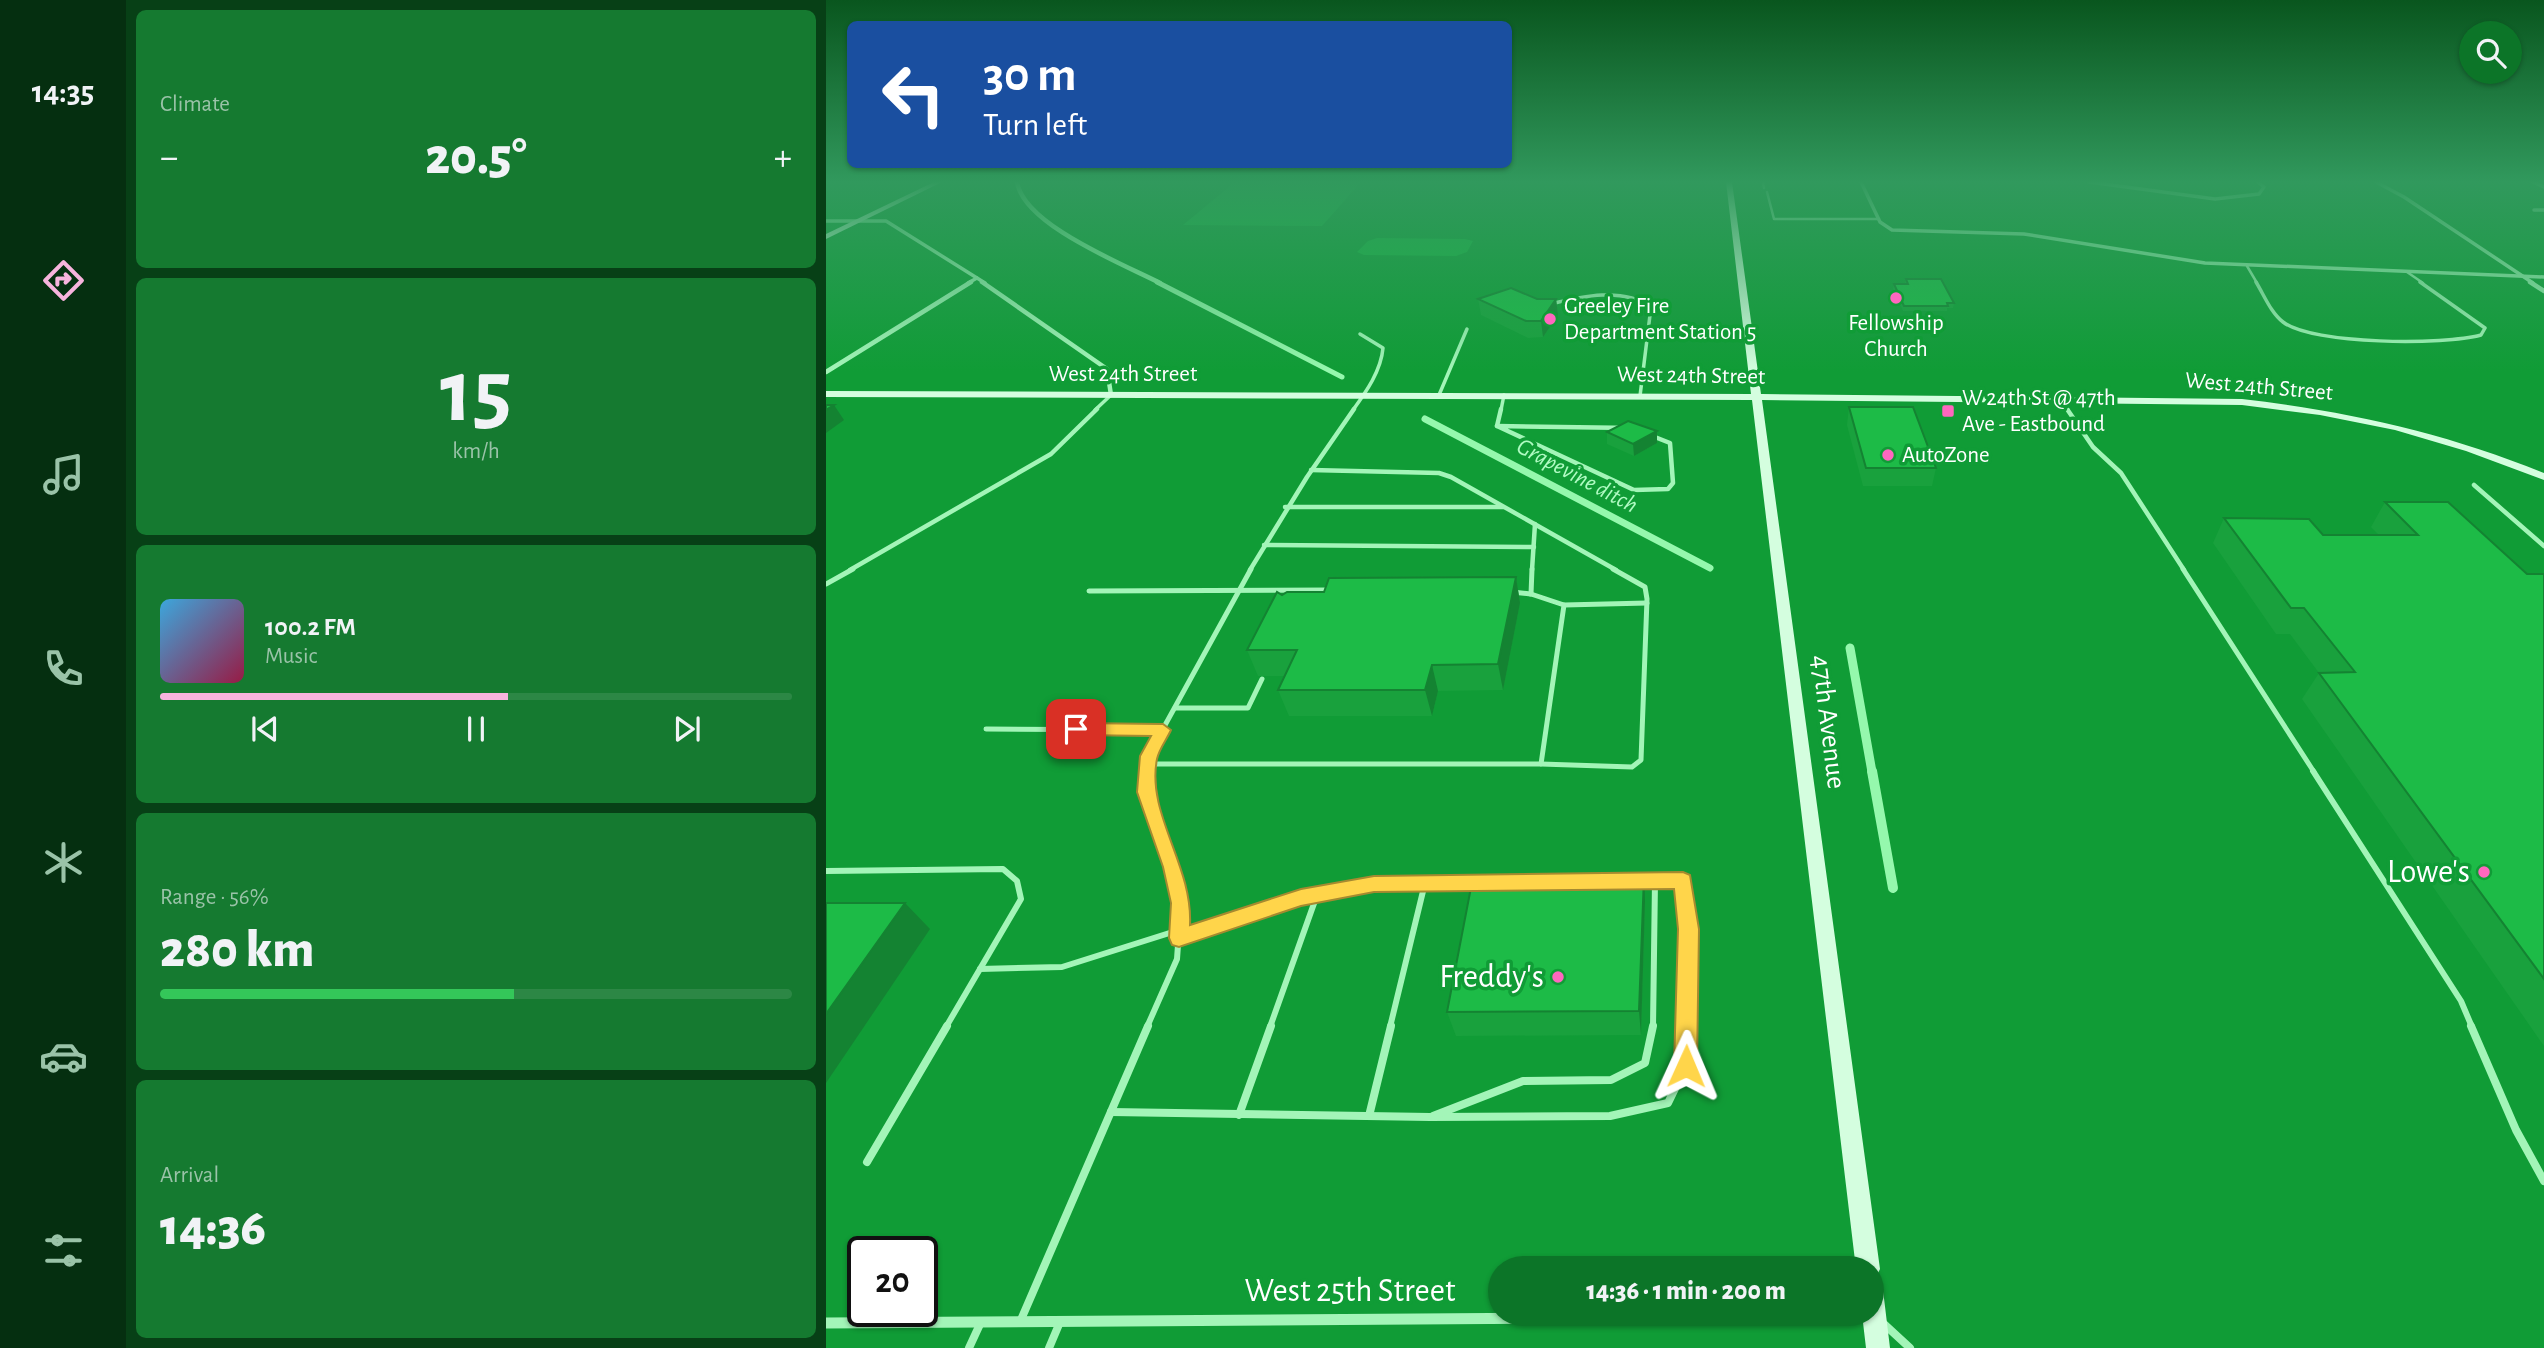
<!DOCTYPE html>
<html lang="en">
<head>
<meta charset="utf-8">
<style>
	:root { --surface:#0c7528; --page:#157a30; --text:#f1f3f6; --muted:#9ac3a8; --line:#2c8745; --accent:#f7b4dd }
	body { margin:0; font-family:"Alegreya Sans",sans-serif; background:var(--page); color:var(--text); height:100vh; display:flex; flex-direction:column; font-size:26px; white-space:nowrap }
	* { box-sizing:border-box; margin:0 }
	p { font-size:23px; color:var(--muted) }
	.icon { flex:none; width:38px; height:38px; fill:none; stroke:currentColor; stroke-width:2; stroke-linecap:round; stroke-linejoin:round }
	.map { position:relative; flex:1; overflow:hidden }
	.panel { display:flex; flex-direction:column; gap:10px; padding:10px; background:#074016; width:700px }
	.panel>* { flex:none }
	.guide { position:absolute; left:21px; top:21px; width:665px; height:147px; border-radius:10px; box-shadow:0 2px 5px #0004; background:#1a4fa0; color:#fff; overflow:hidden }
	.buttons { position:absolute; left:1633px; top:21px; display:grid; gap:14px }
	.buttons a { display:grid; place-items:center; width:63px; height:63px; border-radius:50%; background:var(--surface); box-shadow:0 2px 5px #0004; font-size:35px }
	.speed { position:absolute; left:21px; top:1236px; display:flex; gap:14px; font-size:35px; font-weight:700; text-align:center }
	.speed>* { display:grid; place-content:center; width:91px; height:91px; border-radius:50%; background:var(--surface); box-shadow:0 2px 5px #0004; line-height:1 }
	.speed .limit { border:4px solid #111; border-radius:10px; background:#fff; color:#111 }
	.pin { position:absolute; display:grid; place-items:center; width:60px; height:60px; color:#fff; margin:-30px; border-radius:14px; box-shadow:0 4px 10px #0006 }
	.me { position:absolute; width:77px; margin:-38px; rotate:1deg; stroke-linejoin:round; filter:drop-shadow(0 0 5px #0008) }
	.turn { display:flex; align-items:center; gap:24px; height:147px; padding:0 21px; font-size:32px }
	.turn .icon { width:91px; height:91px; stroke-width:2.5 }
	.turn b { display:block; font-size:49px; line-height:60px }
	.big { font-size:52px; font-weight:800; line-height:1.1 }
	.panel .widget { flex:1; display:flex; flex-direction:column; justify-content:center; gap:10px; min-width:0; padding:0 24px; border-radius:10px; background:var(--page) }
	.panel .dial { align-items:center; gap:0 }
	.dial b { font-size:91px; line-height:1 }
	.song { display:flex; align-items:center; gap:21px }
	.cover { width:84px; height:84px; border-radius:10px; background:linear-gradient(135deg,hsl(200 70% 55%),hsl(340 70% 35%)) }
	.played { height:7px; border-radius:4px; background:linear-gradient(90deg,var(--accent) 55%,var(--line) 55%) }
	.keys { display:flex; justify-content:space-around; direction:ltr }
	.heat { display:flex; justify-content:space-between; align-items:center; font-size:38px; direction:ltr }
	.charge { height:10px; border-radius:5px; background:linear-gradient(90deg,#34c759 56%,var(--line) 0) }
	.trip { position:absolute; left:662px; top:1256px; width:396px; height:70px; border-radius:35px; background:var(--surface); box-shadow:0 2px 5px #0004; font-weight:800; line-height:70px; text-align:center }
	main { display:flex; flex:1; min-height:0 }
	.menu { display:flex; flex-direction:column; width:126px; justify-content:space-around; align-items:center; background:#052f10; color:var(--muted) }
	.menu .icon { width:49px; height:49px }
	.menu .current { color:var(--accent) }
	.menu b { font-size:32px; color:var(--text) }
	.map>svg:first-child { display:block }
	.green { fill:#17b640 }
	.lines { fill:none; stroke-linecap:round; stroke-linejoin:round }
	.stream-far4 { stroke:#95f8ad; stroke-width:4.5 }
	.stream-far3 { stroke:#95f8ad; stroke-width:5 }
	.stream-far2 { stroke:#95f8ad; stroke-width:7 }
	.stream-far1 { stroke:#95f8ad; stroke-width:9 }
	.stream { stroke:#95f8ad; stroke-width:10 }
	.lane-far5 { stroke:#a3f5b8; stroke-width:2.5 }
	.lane-far4 { stroke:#a3f5b8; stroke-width:3.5 }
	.lane-far3 { stroke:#a3f5b8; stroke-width:4.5 }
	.lane-far2 { stroke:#a3f5b8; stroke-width:5 }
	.lane-far1 { stroke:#a3f5b8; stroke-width:6 }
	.lane { stroke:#a3f5b8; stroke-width:8 }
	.street-far2 { stroke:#a3f5b8; stroke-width:3.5 }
	.street-far1 { stroke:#a3f5b8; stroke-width:4.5 }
	.street { stroke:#a3f5b8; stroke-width:11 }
	.secondary { fill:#d4fedf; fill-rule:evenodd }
	.wall { fill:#19a13d }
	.shaded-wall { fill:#148332 }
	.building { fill:#1dbb47; stroke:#148332; stroke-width:2 }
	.route { fill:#ffd54a; stroke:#a68a30; stroke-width:2 }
	.poi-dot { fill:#ff67bf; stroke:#109c36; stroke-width:2.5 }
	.labels { text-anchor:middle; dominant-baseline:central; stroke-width:7; stroke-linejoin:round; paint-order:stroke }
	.far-poi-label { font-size:23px; fill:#fff; stroke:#109c36; text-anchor:start }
	.far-street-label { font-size:23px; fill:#fff; stroke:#109c36 }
	.far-water-label { font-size:24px; font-style:italic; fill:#b0fbc3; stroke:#109c36 }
	.street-label { font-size:28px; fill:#fff; stroke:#109c36 }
	.near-poi-label { font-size:33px; fill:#fff; stroke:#109c36; text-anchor:end }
	.near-street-label { font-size:33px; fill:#fff; stroke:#109c36 }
</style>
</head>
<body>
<main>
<nav class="menu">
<b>14:35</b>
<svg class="icon current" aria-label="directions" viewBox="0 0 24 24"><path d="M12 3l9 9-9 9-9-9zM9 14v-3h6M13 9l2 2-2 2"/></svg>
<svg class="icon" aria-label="music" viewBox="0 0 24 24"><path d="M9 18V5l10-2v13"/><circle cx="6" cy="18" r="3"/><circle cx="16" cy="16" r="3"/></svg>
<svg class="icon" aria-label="phone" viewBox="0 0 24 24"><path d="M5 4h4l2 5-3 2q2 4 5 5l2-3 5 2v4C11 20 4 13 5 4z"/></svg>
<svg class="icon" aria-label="climate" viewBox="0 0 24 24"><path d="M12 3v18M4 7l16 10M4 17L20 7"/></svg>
<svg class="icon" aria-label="car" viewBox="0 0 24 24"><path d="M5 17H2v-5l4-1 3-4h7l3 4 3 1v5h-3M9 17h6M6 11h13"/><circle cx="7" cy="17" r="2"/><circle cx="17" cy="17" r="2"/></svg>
<svg class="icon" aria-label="filters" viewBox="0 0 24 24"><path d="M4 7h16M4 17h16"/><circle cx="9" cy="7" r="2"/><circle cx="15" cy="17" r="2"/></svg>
</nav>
<section class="panel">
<div class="widget"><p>Climate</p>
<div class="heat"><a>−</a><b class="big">20.5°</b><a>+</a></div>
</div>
<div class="widget dial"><b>15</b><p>km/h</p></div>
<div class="widget">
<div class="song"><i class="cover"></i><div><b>100.2 FM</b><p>Music</p></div></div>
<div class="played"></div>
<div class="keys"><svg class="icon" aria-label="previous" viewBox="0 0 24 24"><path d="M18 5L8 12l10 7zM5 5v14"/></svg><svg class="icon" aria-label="pause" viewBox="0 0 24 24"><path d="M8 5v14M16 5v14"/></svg><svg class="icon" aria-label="next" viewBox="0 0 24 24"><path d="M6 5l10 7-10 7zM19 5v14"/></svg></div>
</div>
<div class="widget"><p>Range · 56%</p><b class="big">280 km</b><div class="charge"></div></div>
<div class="widget"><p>Arrival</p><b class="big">14:36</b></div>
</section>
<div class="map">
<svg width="1718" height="1348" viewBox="0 0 1718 1348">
	<rect width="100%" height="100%" fill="#109c36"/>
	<g class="green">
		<polygon points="409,182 535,182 496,226 357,225"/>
		<polygon points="551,238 639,239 647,241 641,252 630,256 538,255 531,252 542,241"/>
	</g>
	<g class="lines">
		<path class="stream-far4" d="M191 182C198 225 297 264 334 283"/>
		<polyline class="stream-far3" points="331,282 516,377"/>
		<polyline class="stream-far2" points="599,419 884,568"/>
		<polyline class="stream-far1" points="1024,648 1046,772"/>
		<polyline class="stream" points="1046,771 1067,888"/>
		<g class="lane-far5">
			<polyline points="937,182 938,188"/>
			<polyline points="941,192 948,219 1053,219"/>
			<polyline points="1421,266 1431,283"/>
			<polyline points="1581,272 1597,283"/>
		</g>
		<g class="lane-far4">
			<path d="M1430 282C1438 295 1445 313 1457 322 1487 345 1619 345 1655 335L1659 328 1594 282"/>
			<path d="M725 304C756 296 797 287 825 307L814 396"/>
			<polyline points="613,395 641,329"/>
			<polyline points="1234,399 1242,410"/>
			<polyline points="269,410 285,395"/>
			<path d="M527 410C540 392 555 371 557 348L534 334"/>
			<polyline points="675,410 678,395"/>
		</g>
		<g class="lane-far3">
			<polyline points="1241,409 1267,447 1295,473 1358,570"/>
			<polygon points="671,426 806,428 844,443 847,483 842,489 808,490"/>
			<polyline points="671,426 675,409"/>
			<polyline points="485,470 613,473 625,477 790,570"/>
			<polyline points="1648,485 1718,546"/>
			<polyline points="459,507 677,507"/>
			<polyline points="438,545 708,547"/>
			<polyline points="24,570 225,454 271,409"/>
			<polyline points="424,570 481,477 528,409"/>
			<polyline points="706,570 709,524"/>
		</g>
		<g class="lane-far2">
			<polyline points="1357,569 1488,772"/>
			<polyline points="0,584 27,569"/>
			<polyline points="263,591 505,590"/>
			<polyline points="705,594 706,569"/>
			<polyline points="738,605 821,603"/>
			<polyline points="349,708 422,708 436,679"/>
			<polyline points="160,729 337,730"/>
			<polyline points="322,764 715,764 738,605 705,594 686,592"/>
			<polyline points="715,764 806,767 815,760 821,599 819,587 787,569"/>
			<polyline points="321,772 322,756 425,569"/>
		</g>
		<g class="lane-far1">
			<polyline points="321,771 320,792 347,867 355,903 351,959 321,1027"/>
			<polyline points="1487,771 1635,1001 1646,1027"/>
			<polyline points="0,871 177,869 191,881 195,899 120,1027"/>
			<polyline points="813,881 857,880 863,929 861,1027"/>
			<polyline points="353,938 475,898 548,884 652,881"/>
			<polyline points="154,969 236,967 353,930"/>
			<polyline points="444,1027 491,895"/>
			<polyline points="564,1027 599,883"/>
			<polyline points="827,1027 829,881"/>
		</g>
		<g class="lane">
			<polyline points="1645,1026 1690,1130 1718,1181"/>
			<polyline points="285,1112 604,1117 784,1116 842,1103 860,1066 861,1026"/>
			<polyline points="413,1115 445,1026"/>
			<polyline points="543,1116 565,1026"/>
			<polyline points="607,1116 697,1081 785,1080 819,1063 827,1026"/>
			<polyline points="41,1162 121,1026"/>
			<polyline points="194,1322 322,1026"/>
			<polyline points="1058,1324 1084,1348"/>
			<polyline points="143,1348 155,1322"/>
			<polyline points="223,1348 234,1322"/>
		</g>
		<g class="street-far2">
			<polyline points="1035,182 1054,222 1066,230 1198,234 1379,263 1718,277"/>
			<polyline points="1263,182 1389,199 1433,194 1438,187 1432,182"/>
			<polyline points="1550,182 1578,197 1707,283"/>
			<polyline points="1707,182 1718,187"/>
			<polyline points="1708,210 1718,210"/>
			<polyline points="0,221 60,221 159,283"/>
			<polyline points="142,283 151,278"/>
		</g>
		<g class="street-far1">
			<polyline points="156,282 281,369 285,395"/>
			<polyline points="1704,282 1718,291"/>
			<polyline points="0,372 145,282"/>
		</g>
		<polyline class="street" points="0,1323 1046,1316"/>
		<g class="secondary">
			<polygon points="108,182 116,182 0,239 0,234"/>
			<path d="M900 182H906L935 394 1416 399C1521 411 1620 433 1718 473V480L1640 451 1569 430 1494 415 1416 405 936 400 1054 1269 1050 1277 1047 1279 1053 1282 1057 1290 1064 1348H1040L1036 1314H1045V1269H1030L926 400 0 397V391L925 394Z"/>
		</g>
	</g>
	<g class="wall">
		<polygon points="1080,279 1128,303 1127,308 1121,308 1121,311 1077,311 1067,289 1068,284 1079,284"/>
		<polygon points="652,299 730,299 732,315 717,337 702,338 655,315"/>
		<polygon points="1023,407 1110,468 1106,486 1037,486 1021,425"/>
		<polygon points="831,431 831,443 808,456 781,444 781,432"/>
		<polygon points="1559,502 1701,574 1718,574 1718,1046 1476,699 1493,673 1464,634 1450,634 1387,543 1398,518 1497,535 1553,535 1545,527"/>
		<polygon points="690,577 694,603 677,690 612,691 606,716 463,716 452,690 459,676 432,676 421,650 456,595"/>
		<polygon points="819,902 815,1035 630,1036 621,1012"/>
	</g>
	<g class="shaded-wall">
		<polygon points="730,299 732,315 717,337 715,321"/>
		<polygon points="8,405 18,420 0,433 0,410"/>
		<polygon points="831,431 831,443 808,456 807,444"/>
		<polygon points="690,577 694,603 677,690 672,664"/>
		<polygon points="606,665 612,691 606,716 599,690"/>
		<polygon points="818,876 819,902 815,1035 813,1011"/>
		<polygon points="79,903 104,929 0,1083 0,1014"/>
	</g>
	<g class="building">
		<polygon points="1080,279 1115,279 1128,303 1121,303 1122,306 1078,306 1068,284 1082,284"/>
		<polygon points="685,288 711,299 730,299 715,321 700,321 652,299"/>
		<polygon points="0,405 8,405 0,410"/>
		<polygon points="1023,407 1087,407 1110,468 1040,468"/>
		<polygon points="802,421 831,431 807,444 781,432"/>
		<polygon points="1559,502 1622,502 1701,574 1718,574 1718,979 1493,673 1529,672 1478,608 1465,608 1398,518 1483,519 1497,535 1592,535"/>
		<polygon points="690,577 672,664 606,665 599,690 452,690 471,650 421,650 451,592 456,595 461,592 498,592 503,578"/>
		<polygon points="818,876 813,1011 621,1012 647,877"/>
		<polygon points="0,903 79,903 0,1014"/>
	</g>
	<linearGradient id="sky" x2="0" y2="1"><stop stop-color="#09561e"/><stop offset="0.49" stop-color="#31995d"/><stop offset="1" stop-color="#31995d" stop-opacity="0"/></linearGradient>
	<rect width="1718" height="371" fill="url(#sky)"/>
	<path class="route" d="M250 723 337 724 345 730C341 739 333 749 331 759 320 814 367 865 364 925L475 889 548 876 857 872 864 875 873 929 871 1066 868 1074 860 1077 852 1074 848 1066 852 929 848 889 548 892 475 906 353 947 346 945 343 938 345 903 337 867 311 792 314 756 325 736 250 735 242 729Z"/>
	<g class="poi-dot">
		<circle cx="1070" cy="298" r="7"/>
		<circle cx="724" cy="319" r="7"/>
		<rect x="1115" y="404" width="14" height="14" rx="3.5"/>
		<circle cx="1062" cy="455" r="7"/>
		<circle cx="1658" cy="872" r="7"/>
		<circle cx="732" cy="977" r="7"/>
	</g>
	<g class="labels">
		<g class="far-poi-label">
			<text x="738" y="306">Greeley Fire<tspan x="738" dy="26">Department Station 5</tspan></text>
			<text x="1070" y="323" text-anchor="middle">Fellowship<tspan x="1070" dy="26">Church</tspan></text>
			<text x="1136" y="398">W 24th St @ 47th<tspan x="1136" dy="26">Ave - Eastbound</tspan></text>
			<text x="1076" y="455">AutoZone</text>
		</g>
		<g class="far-street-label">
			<text x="297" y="374">West 24th Street</text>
			<text transform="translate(865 376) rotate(1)">West 24th Street</text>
			<text transform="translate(1433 387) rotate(5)">West 24th Street</text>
		</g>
		<g class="far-water-label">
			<text transform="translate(751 476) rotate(28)">Grapevine ditch</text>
		</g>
		<g class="street-label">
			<text transform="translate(1002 722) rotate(83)">47th Avenue</text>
		</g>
		<g class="near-poi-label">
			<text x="1644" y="872">Lowe's</text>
			<text x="718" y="977">Freddy's</text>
		</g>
		<g class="near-street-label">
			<text x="524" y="1291">West 25th Street</text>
		</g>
	</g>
</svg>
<div class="buttons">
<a><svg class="icon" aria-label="search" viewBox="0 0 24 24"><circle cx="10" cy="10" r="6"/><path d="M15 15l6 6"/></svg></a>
</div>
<div class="speed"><div class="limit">20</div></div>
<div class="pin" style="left:250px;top:729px;background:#d93025"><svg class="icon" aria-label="arrive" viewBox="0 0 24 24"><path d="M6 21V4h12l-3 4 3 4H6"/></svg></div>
<svg class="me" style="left:860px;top:1066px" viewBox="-20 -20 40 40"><path d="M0-17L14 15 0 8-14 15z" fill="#ffd54a" stroke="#fff" stroke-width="4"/></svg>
<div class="trip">14:36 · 1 min · 200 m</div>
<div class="guide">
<div class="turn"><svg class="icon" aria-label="left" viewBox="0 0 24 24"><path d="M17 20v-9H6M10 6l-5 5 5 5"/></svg><div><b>30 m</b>Turn left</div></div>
</div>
</div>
</main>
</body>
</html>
